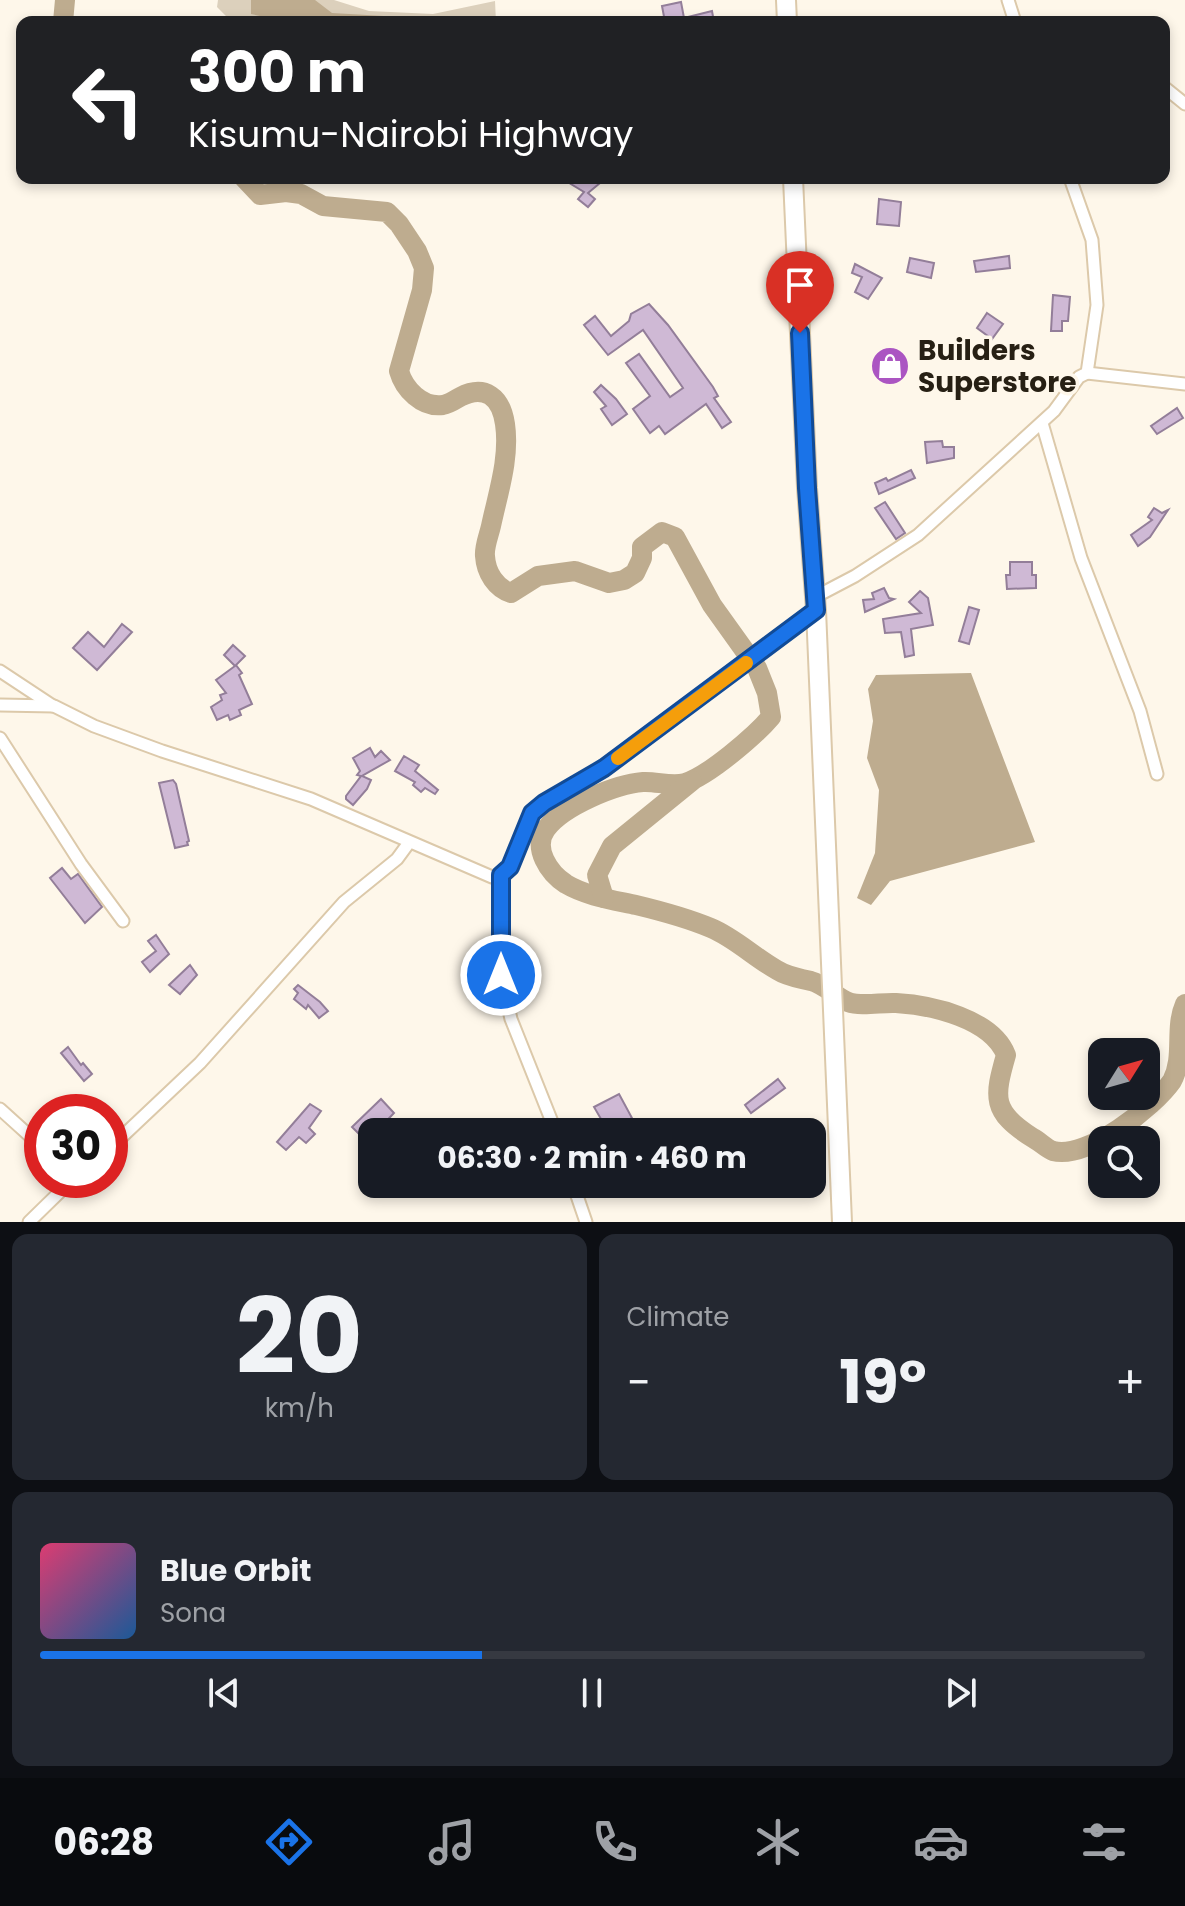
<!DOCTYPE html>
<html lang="en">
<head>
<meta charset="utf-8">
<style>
	:root { --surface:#171b24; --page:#242831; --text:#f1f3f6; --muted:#9ea1a6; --line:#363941; --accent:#1a73e8 }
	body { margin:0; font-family:Poppins,sans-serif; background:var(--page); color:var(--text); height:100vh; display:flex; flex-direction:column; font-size:30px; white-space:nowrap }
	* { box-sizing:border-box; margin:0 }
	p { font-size:26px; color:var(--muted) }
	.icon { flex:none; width:44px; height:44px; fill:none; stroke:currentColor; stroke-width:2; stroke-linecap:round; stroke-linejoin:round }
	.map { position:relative; height:1222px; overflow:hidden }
	.drawer { display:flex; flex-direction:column; gap:12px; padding:12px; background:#0d0f14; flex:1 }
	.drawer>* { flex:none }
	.hud { position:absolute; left:16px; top:16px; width:1154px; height:168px; border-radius:16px; box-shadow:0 4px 12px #0003; background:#202124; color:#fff; overflow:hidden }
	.needle { width:52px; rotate:53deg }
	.fabs { position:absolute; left:1088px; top:1038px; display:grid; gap:16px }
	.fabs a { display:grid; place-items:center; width:72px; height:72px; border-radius:16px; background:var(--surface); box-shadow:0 4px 12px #0003; font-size:40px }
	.speed { position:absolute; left:24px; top:1094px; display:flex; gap:16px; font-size:40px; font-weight:700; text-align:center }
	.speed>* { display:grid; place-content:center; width:104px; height:104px; border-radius:50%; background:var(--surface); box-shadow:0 4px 12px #0003; line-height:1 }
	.speed .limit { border:12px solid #d22; background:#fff; color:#111 }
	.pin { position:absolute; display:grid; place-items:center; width:68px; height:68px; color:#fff; margin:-82px -34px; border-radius:50% 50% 50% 0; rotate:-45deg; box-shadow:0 0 8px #0007 }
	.pin .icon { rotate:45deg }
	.me { position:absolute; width:88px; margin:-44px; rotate:0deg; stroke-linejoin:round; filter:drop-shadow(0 0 6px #0008) }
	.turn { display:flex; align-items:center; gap:28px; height:168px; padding:0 40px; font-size:36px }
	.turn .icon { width:104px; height:104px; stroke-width:2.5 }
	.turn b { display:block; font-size:56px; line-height:68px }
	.big { font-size:60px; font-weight:700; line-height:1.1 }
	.drawer .card { flex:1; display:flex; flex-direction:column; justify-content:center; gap:12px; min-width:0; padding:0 28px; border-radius:16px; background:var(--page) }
	.drawer .dial { align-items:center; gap:0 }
	.dial b { font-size:104px; line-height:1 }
	.song { display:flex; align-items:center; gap:24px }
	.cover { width:96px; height:96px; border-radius:12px; background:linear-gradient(135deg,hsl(340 70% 55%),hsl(210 70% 35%)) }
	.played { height:8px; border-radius:4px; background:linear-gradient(90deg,var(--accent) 40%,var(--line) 40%) }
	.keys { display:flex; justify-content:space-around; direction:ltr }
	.heat { display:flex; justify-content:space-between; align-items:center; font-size:44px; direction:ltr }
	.drawer .tiles { flex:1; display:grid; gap:12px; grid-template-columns:1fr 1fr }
	.card:last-child { grid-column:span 2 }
	.trip { position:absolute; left:358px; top:1118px; width:468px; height:80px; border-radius:16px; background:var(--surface); box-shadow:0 4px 12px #0003; font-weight:700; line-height:80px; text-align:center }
	.menu { display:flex; height:128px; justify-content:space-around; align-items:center; background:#090b0e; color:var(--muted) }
	.menu .icon { width:56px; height:56px }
	.menu .selected { color:var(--accent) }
	.menu b { font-size:36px; color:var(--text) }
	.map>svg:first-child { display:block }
	.green { fill:#dcd0bc }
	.water { fill:#beac8f }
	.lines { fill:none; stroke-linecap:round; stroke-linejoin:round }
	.river { stroke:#beac8f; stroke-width:20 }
	.building { fill:#cfb9d5; stroke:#937e99; stroke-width:2 }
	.minor-casing { stroke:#dcc9aa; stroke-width:15 }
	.trunk-casing { stroke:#dcc9aa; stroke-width:22 }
	.minor { stroke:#fff; stroke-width:11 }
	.trunk { stroke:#fff; stroke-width:18 }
	.route-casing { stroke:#114b97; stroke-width:20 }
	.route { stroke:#1a73e8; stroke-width:14 }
	.slow { stroke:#f59e0b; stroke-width:14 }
	.labels { text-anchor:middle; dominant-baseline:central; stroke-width:7; stroke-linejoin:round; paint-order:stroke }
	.poi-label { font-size:28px; font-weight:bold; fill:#272014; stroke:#fef7ea; text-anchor:start }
</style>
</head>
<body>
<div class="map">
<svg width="1185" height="1222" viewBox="0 0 1185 1222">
	<rect width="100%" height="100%" fill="#fef7ea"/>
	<polygon class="green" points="218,0 334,0 369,11 433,14 495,1 496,22 232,22 217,7"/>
	<g class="water">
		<polygon points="251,0 315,0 332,13 401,17 406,22 287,22 251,14"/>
		<polygon points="971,673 1035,842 890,881 871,905 857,898 875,853 879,790 867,758 873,721 868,689 876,675"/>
	</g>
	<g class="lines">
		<g class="river">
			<polyline points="63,22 65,0"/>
			<path d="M244 178 260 195 286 192 301 194 323 206 387 212 399 224 417 251 424 268 422 290 399 371C404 389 422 408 443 405 449 404 455 400 460 397 485 384 501 397 505 424 510 458 498 493 491 526 489 535 484 547 485 556 486 573 496 588 511 593L538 576 575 571 609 583 624 580 635 573 642 558V547L662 532 675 537 712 605 757 668 767 693 771 717C755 736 708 776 685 783 672 787 656 781 643 782 616 784 563 806 546 829 532 848 549 873 566 884 586 896 613 900 636 905 661 911 687 918 711 928 735 938 755 958 777 970 788 977 799 978 811 981 825 985 836 997 848 1002 862 1007 882 1002 896 1003 932 1005 992 1019 1006 1055 994 1097 991 1112 1033 1138 1039 1141 1047 1149 1053 1151 1087 1160 1154 1107 1172 1081 1185 1056 1174 1029 1185 1004"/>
			<polyline points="604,898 597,875 612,846 692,781"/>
		</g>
	</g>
	<g class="building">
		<polygon points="681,2 684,18 712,11 714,22 665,22 662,6"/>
		<polygon points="561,178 584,178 589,181 592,178 606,178 588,193 595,199 588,207 578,199 584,192"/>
		<polygon points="879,199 901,202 899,226 877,224"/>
		<polygon points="1009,256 1010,268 976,272 974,261"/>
		<polygon points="910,258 934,263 931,278 907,272"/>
		<polygon points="855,264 882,278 868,299 855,292 862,277 852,273"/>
		<polygon points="1053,295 1070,297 1068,321 1062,321 1062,331 1051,331"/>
		<polygon points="649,304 668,325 713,387 718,396 714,398 731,422 722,428 706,404 665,434 659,426 650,433 633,409 650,396 626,363 639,354 670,397 683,388 643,330 608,355 584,325 595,316 611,336 629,321 631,314"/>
		<polygon points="987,313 1003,324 992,339 977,328"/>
		<polygon points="601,385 616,399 627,414 612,425 601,409 606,406 594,392"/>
		<polygon points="1177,408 1183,418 1157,434 1151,426"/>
		<polygon points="942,441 943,447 954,447 954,458 927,463 925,442"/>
		<polygon points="911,470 915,478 879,494 875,483 886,478 888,481"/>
		<polygon points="885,502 905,533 896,539 875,508"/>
		<polygon points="1154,508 1162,513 1168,510 1150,537 1138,546 1131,535 1152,520 1148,517"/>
		<polygon points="1010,562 1032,562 1032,575 1036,575 1036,588 1007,589 1006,575 1010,575"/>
		<polygon points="884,588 889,598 894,599 865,612 863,600 874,599 872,593"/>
		<polygon points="920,591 928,598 933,625 911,629 914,655 905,657 901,632 885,633 883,619 921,613 909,602"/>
		<polygon points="969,607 979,610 969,644 959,641"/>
		<polygon points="122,624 132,632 97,670 73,648 88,632 104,647"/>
		<polygon points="233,645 245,656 236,665 242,673 239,675 252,704 239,710 241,715 230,720 228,715 217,720 211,707 222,700 220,695 226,693 216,680 235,666 224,655"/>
		<polygon points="370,748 375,757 381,751 390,760 362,776 371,780 367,789 353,805 346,799 346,796 361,776 357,775 360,771 353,758"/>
		<polygon points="404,756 419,765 415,771 438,790 435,794 425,788 421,792 413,785 415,782 395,771"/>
		<polygon points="173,780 176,784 189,841 187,842 188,845 175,848 159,783"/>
		<polygon points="62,868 71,879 78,874 102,907 85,923 50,878"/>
		<polygon points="156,935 169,954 150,972 142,962 156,951 148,941"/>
		<polygon points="190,965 197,975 180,994 169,985"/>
		<polygon points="298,985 320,1002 328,1011 319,1018 308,1005 306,1009 294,999 298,993 294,989"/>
		<polygon points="68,1047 81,1065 83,1063 92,1074 84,1081 61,1053"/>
		<polygon points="778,1079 785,1088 751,1113 745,1105"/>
		<polygon points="619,1094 632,1118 608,1131 594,1107"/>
		<polygon points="381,1099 394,1113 376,1132 372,1132 372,1136 366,1141 352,1127"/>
		<polygon points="310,1104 321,1111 309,1128 315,1134 306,1143 299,1137 286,1150 277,1142"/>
	</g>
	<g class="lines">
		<g class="minor-casing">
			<g id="minor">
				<polyline points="1008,0 1015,22"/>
				<polyline points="1164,87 1185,104"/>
				<polyline points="1087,373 1185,384"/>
				<polyline points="1042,423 1081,558 1140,711 1157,774"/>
				<polyline points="815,597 855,576 918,535 1054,411 1079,377 1087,373 1097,305 1092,240 1070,178"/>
				<polyline points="0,671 53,706"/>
				<path d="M0 705 54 706 94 726 162 751 311 799 492 877C521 871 517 824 541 805 560 790 585 782 604 768 677 718 745 663 816 610"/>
				<polyline points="0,738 81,864 123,921"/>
				<polyline points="501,875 501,975 511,1019 556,1132"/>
				<polyline points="0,1109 42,1147"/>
				<polyline points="110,1148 200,1063 344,902 397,859 408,844"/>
				<polyline points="573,1184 586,1222"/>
				<polyline points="29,1222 72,1180"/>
			</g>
		</g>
		<g class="trunk-casing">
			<g id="trunk">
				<polyline points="786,0 787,22"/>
				<polyline points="793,178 807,488 816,610 842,1222"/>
			</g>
		</g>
		<use href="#minor" class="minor"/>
		<use href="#trunk" class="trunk"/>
	</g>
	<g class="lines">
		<g class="route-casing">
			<polyline id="route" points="501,975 501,875 510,867 532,813 544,803 604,768 816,610 807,488 800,333"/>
		</g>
		<use href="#route" class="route"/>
		<polyline class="slow" points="618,758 746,663"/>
	</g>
	<defs>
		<g id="shop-disc" transform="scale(2)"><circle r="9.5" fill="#ab55c2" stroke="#fef7ea"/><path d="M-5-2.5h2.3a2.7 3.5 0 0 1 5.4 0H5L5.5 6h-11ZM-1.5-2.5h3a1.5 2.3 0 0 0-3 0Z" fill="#fff"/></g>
	</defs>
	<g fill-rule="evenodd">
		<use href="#shop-disc" x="890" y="366"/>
	</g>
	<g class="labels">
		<g class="poi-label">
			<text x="918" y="350">Builders<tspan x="918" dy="32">Superstore</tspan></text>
		</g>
	</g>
</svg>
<div class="fabs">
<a><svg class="needle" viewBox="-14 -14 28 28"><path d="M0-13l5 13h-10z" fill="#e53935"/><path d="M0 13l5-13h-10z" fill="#9ea1a6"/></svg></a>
<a><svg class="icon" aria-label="search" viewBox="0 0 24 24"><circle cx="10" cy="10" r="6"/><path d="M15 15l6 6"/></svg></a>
</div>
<div class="speed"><div class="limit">30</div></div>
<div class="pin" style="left:800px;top:333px;background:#d93025"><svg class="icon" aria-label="arrive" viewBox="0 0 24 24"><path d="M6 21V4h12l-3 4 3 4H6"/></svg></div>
<svg class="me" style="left:501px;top:975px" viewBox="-20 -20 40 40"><circle r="17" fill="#1a73e8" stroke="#fff" stroke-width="3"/><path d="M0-11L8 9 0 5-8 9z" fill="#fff"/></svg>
<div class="trip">06:30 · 2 min · 460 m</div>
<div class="hud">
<div class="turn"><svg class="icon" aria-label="left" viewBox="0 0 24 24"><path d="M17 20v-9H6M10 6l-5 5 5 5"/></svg><div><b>300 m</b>Kisumu-Nairobi Highway</div></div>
</div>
</div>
<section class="drawer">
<div class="tiles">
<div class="card dial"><b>20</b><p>km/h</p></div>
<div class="card"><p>Climate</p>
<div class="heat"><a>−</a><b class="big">19°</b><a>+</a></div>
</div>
<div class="card">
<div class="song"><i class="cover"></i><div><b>Blue Orbit</b><p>Sona</p></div></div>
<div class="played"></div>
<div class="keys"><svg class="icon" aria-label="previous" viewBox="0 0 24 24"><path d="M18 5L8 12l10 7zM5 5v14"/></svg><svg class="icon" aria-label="pause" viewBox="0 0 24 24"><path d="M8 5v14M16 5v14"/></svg><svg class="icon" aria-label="next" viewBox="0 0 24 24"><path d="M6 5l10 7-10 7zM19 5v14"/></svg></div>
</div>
</div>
</section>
<nav class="menu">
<b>06:28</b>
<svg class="icon selected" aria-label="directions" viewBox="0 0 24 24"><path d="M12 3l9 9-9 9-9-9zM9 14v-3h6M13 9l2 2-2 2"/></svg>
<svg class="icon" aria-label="music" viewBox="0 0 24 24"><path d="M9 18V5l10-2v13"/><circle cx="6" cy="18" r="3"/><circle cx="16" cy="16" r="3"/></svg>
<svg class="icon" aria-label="phone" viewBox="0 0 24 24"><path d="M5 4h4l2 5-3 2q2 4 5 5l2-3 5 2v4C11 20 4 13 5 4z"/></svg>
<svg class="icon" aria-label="climate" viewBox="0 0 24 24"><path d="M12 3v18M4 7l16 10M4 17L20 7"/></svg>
<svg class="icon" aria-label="car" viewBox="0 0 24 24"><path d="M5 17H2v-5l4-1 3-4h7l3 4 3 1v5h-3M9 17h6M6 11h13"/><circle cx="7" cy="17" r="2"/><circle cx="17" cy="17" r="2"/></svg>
<svg class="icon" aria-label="filters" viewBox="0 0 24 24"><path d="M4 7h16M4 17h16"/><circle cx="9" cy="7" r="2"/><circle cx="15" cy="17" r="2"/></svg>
</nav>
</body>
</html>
